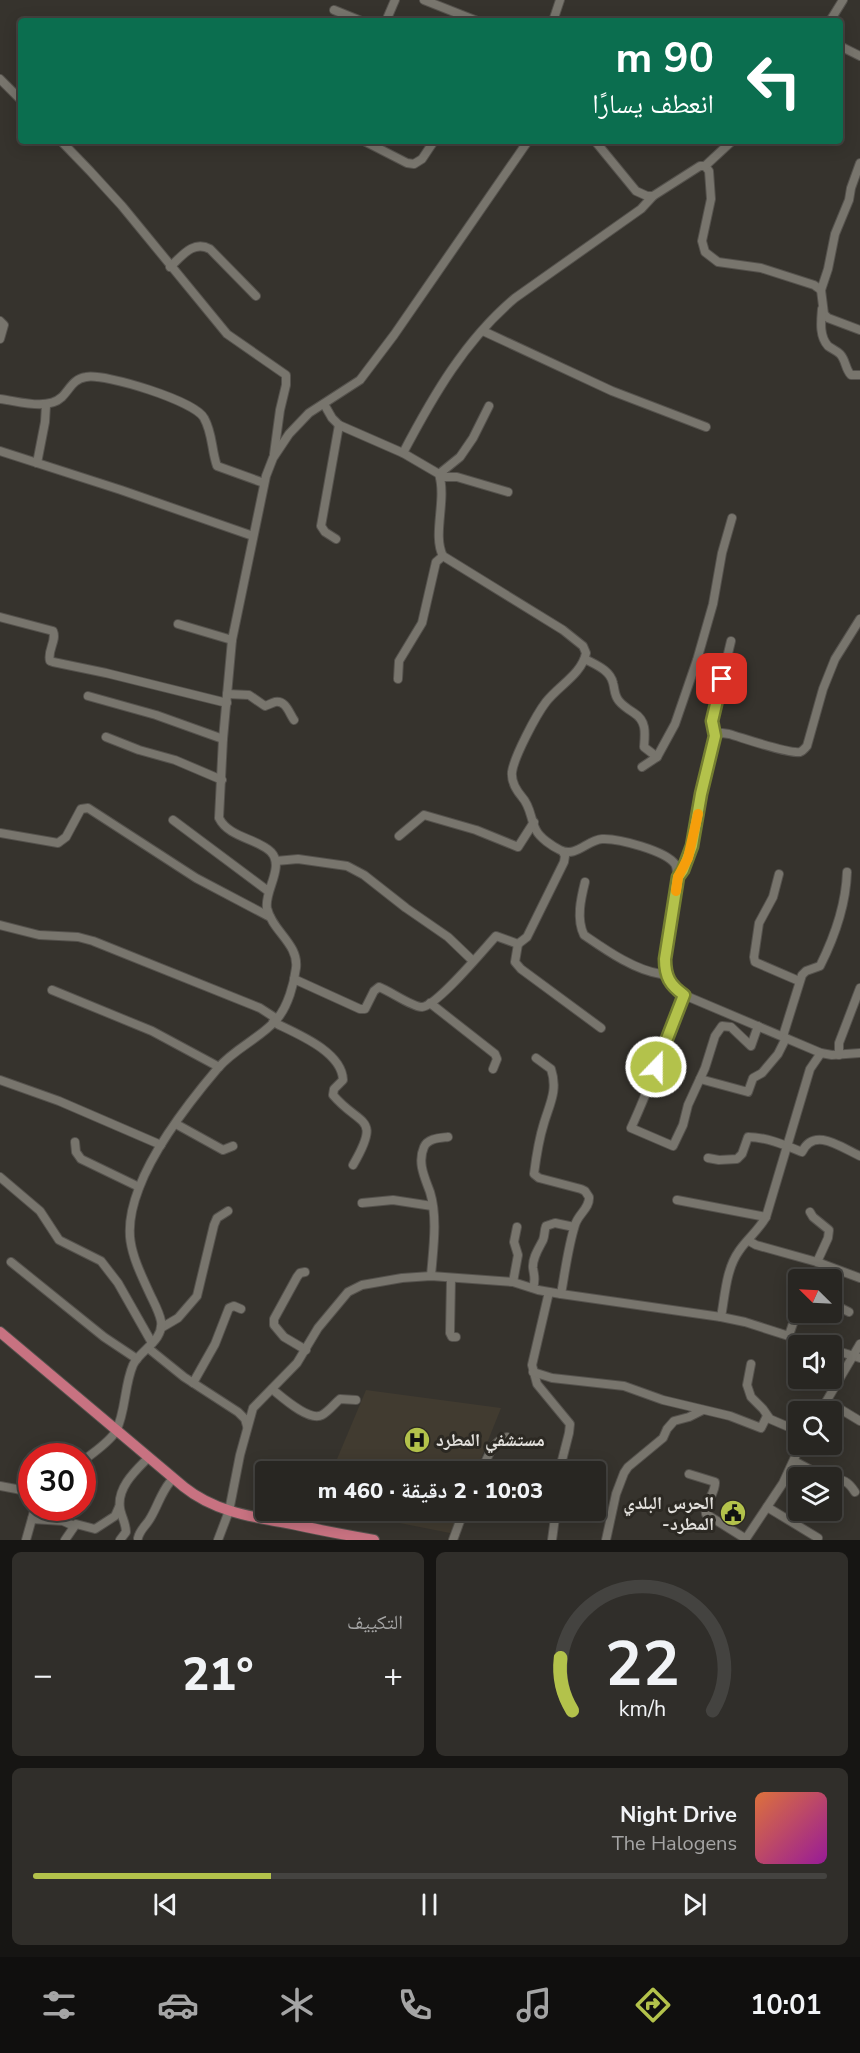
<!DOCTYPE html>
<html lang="ar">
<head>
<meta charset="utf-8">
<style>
	:root { --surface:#282622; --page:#302e2a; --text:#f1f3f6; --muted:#a5a5a5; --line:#444340; --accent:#b3c24b }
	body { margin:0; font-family:"Nunito Sans","Noto Naskh Arabic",sans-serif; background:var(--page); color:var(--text); direction:rtl; height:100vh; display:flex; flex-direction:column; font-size:22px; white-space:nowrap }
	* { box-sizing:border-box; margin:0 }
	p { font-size:20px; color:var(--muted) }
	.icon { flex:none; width:33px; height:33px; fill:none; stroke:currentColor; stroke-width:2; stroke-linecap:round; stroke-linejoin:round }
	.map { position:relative; height:1540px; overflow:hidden; direction:ltr }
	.drawer { display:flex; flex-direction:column; gap:12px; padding:12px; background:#161513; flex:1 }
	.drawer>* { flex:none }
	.guide { position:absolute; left:18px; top:18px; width:825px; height:126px; border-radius:6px; box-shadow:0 3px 15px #0003,0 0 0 2px var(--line); direction:rtl; background:#0b6e4f; color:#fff; overflow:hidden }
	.needle { width:39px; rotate:294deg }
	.tools { position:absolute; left:788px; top:1269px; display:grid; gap:12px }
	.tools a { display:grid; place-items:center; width:54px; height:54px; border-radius:6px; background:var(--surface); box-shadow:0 3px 15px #0003,0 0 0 2px var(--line); font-size:30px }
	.speed { position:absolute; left:18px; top:1443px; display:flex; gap:12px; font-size:30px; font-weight:700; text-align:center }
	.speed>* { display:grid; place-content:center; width:78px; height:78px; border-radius:50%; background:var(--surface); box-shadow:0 3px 15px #0003,0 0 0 2px var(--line); line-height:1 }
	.speed .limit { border:9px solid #d22; background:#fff; color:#111 }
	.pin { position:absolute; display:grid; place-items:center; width:51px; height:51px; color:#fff; margin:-26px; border-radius:12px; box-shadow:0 3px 9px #0006 }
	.me { position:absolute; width:66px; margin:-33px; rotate:22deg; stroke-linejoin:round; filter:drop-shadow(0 0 4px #0008) }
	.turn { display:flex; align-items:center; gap:21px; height:126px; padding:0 30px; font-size:27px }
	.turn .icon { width:78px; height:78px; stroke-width:2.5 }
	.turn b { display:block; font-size:42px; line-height:51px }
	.big { font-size:45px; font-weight:800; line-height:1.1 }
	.drawer .widget { flex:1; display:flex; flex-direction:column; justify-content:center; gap:9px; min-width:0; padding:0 21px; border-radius:9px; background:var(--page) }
	.drawer .dial { align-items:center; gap:0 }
	.dial svg { height:156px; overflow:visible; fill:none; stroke:var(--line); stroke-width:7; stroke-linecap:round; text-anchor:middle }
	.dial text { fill:var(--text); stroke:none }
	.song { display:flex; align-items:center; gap:18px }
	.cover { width:72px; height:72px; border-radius:9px; background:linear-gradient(135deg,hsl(20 70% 55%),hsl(300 70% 35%)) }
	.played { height:6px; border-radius:3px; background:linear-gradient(90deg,var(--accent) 30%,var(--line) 30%) }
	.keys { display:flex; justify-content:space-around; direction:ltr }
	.heat { display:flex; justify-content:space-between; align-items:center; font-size:33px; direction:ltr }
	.drawer .tiles { flex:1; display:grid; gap:12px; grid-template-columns:1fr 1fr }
	.widget:last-child { grid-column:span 2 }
	.trip { position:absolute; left:255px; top:1461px; width:351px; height:60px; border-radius:6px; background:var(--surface); box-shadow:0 3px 15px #0003,0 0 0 2px var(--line); font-weight:800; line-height:60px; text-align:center; direction:rtl }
	.dock { display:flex; height:96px; justify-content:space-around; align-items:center; background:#100f0e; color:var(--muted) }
	.dock .icon { width:42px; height:42px }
	.dock .selected { color:var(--accent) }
	.dock b { font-size:27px; color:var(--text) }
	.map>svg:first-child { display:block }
	.built { fill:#413b30 }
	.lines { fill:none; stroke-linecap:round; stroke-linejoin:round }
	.minor-casing { stroke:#55524d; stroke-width:10 }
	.major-casing { stroke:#55524d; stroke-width:12 }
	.minor { stroke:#78756d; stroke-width:8 }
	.major { stroke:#c87281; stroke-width:10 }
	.route-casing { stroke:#747e31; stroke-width:15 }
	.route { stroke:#b3c24b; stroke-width:10 }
	.slow { stroke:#f59e0b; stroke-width:10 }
	.labels { text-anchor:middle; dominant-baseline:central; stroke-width:6; stroke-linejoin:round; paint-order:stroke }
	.poi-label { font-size:18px; font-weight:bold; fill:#e3e1dd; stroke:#2c2923; text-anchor:start }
</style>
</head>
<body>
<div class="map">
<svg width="860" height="1540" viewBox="0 0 860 1540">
	<rect width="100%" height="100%" fill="#36332d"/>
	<g class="built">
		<polygon points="366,1390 501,1408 476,1471 332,1471"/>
		<polygon points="339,1511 460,1511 450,1533"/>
	</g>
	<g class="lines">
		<g class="minor-casing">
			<g id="minor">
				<polyline points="424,0 477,21"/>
				<polyline points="334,10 361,21"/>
				<polyline points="386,21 395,0"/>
				<polyline points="553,21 560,0"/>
				<polyline points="830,21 843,0"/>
				<polyline points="840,46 860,56"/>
				<polyline points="0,79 21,100"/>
				<polyline points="61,141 90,171 122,206 227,334 286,375 286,385 280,410 274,454"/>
				<polyline points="364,141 407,163 414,164 422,159 434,141"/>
				<polyline points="595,141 636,191 647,196 653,196 700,166 705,166 709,171 711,199 702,241 705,252 718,262 761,268 814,285 821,290"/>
				<polyline points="860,163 851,188 849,200 835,234 828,269 821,290 824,314 828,318 860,330"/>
				<polyline points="705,166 732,141"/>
				<path d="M170 267C182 256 193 240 210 249L256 296"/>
				<path d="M822 309C821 321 819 336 828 346 832 349 837 351 840 354 846 360 845 369 851 375H860"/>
				<polyline points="0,321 4,325 0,339"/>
				<polyline points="483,331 612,391 706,427"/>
				<path d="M0 399C18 401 47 411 62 397 70 389 73 379 86 377 105 373 195 401 204 418 213 434 211 449 217 466L264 483"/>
				<path d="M324 404 332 418 339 425 403 453 439 474C447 500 432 535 443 556L563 630 583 646 586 653C582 674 558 686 546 702 536 715 514 757 512 772 511 782 516 790 522 797 531 807 530 818 536 830 540 838 552 846 560 850 576 858 587 840 602 839 618 838 666 851 675 864 677 867 677 873 677 877L665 971C669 983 675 989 684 995L821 1053 832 1055 860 1053"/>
				<polyline points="0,451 121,490 253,536"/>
				<path d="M403 453C433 396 465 340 515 298L641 209 653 196"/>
				<polyline points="37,463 45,422 46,405"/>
				<polyline points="439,474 460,457 473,438 489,406"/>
				<polyline points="440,477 457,477 508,492"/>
				<polyline points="336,539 325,532 321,526 339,425"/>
				<path d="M0 617 53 631C57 641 47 650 50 661L53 662 106 673 227 703"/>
				<polyline points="178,624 232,640"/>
				<path d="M585 659C596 665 610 670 613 683 615 690 614 695 619 701 623 706 628 709 634 713 647 721 645 734 644 747L657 757"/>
				<polyline points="398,679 399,661 422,623 436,562 443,556"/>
				<path d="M227 694 249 695 265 706C268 705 272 703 275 702 286 700 289 713 294 720"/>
				<polyline points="88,696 156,715 223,739"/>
				<path d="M715 736 722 733 729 734C743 738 788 754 800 752 803 751 805 748 807 746L823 689 835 659 860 619"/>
				<polyline points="106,737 139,750 175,760 222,780"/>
				<polyline points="642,767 657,757 675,724 697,660 713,604 722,553 732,518"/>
				<polyline points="173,820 268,891"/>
				<polyline points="0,833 58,843 66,837 81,809 88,808 196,878 270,917"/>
				<polyline points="399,836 424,815 476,830 518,847 534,822"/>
				<polyline points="276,861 298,859 347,866 364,875 406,908 448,937 473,961"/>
				<polyline points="779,874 773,897 759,923 754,957 755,962 799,981"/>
				<path d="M677 877C695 855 695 823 700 796 704 776 710 756 715 736L712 721 731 641"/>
				<path d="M585 882C581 898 576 919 584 935 606 950 634 970 661 974L665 971"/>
				<polyline points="0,925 39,935 78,937 93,941 260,1008 277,1019"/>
				<polyline points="518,944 515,962 521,969 601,1028"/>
				<path d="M294 979 360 1009H365L374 991 379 987C390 991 412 1007 422 1007 437 1006 484 949 496 936L518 944 527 937 564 862 565 856 563 852"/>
				<polyline points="52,990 152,1031 219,1067"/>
				<path d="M684 995C666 1040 651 1085 631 1128L673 1146 683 1125 688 1105 705 1068 715 1036 722 1026 731 1027 751 1046 758 1026"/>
				<polyline points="430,1003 495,1054 497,1059 493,1069"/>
				<path d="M273 1022C295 1033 342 1051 343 1080L334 1089 333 1095C360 1127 382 1115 353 1165"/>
				<path d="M783 1036 802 975 806 971 820 966C834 938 846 903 847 872"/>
				<polyline points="839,1055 839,1043 860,988"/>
				<path d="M536 1058 551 1069C558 1090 550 1103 544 1123 539 1139 536 1158 534 1174L539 1178 581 1189 585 1191 589 1197C590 1208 578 1214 575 1225 568 1247 565 1272 561 1294"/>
				<polyline points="700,1079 748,1092 753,1078 762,1073 778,1054 786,1038"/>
				<polyline points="0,1080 59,1101 161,1145"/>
				<polyline points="176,1124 223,1150 233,1146"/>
				<polyline points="75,1142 76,1152 81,1159 139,1187"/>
				<path d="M708 1158 719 1160 737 1159 742 1154 748 1137C766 1137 785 1145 802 1152 814 1126 842 1148 860 1156"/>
				<polyline points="0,1177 40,1211 59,1240 101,1261 118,1283 152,1343"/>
				<polyline points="677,1200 766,1217"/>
				<polyline points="362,1203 393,1200 432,1206"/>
				<polyline points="810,1212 813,1217 829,1230 828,1238 817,1262"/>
				<polyline points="749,1241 756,1245 817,1262 860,1278"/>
				<polyline points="11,1262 104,1337 137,1359"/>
				<polyline points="305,1272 300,1273 297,1277 274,1319 274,1325 284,1337 306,1350"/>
				<path d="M431 1276C433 1250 438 1218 430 1192 425 1178 417 1163 424 1147 428 1138 440 1138 448 1137"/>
				<polyline points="451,1278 450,1333 452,1337 456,1337"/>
				<polyline points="513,1282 518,1255 514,1242 517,1227"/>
				<path d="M533 1288C536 1279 534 1276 533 1268 532 1258 539 1248 543 1240 545 1235 544 1231 546 1226L555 1223 574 1227"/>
				<polyline points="549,1292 532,1365 537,1384 570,1424 569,1433 559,1472"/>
				<polyline points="831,1303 849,1312"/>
				<path d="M721 1317C725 1296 726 1269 739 1251 747 1239 758 1231 766 1217L810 1069 821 1053"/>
				<polyline points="161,1328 178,1318 197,1296 214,1225 217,1218 228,1211"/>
				<polyline points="789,1335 798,1309"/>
				<polyline points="148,1348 184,1377 238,1412 245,1419 247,1426"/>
				<polyline points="831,1349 860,1358"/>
				<polyline points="751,1364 747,1385 751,1397 763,1409 770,1419 798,1431"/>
				<polyline points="533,1372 552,1378 624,1386 663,1400 730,1416 761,1428 767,1416"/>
				<polyline points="193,1383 215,1344 229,1308 234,1306 241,1309"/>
				<path d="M272 1389C282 1397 309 1422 322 1415 329 1411 334 1404 340 1399L356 1400"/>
				<polyline points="827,1401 860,1421"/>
				<polyline points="820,1412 860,1344"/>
				<polyline points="794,1461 826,1478"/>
				<path d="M82 1462C92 1453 109 1443 116 1431 126 1411 124 1386 133 1365 140 1350 164 1341 161 1321 159 1311 153 1301 149 1292 130 1251 122 1232 139 1188 154 1148 190 1101 218 1068 235 1048 261 1038 277 1019 288 1006 294 984 296 968 299 944 272 931 267 908 264 891 285 867 271 852 257 838 229 838 219 818L223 739 232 640 266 476 273 458 289 434 309 413 360 380 394 335 528 141"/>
				<polyline points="291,1472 292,1469"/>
				<path d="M481 1472C487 1459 492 1441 507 1437"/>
				<path d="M689 1474 715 1482C716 1493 704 1503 706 1514L746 1539"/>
				<path d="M831 1479C843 1479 848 1481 855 1492"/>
				<polyline points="0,1486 32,1492"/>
				<polyline points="767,1507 818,1538"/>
				<polyline points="32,1519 63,1521 74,1526"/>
				<polyline points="304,1527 314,1510"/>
				<path d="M138 1538C140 1529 147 1525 151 1517 158 1505 161 1493 170 1482"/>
				<polyline points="26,1540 35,1508"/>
				<polyline points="65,1540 76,1524 95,1529 115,1516 119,1507"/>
				<path d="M120 1540 126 1532C126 1523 121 1516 120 1508 117 1489 133 1473 145 1461"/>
				<polyline points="218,1540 229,1511 240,1455 253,1408 297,1363 318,1328 348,1292 362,1285 402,1278 431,1276 513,1282 538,1290 561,1294 721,1317 745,1322 820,1346"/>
				<polyline points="453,1540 464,1510"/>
				<polyline points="552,1540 556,1510"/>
				<polyline points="606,1540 616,1494 624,1473 628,1467 663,1438 667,1429 674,1421 689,1417 703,1410"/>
				<polyline points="745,1540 783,1483 801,1444"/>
			</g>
		</g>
		<g class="major-casing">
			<path id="major" d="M0 1332 184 1487C215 1512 253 1517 292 1524 319 1530 346 1535 374 1540"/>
		</g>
		<use href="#minor" class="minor"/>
		<use href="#major" class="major"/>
	</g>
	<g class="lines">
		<g class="route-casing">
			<path id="route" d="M656 1067 684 995C670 985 665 977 665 959L678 877 683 870 692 846 701 794 715 736 712 721 722 679"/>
		</g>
		<use href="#route" class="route"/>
		<polyline class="slow" points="676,891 678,877 688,858 698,814"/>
	</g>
	<defs>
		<g id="hospital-disc" transform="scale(1.35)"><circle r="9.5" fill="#b3c24b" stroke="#2c2923"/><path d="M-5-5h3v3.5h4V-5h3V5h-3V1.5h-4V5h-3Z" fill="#111"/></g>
		<g id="civic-disc" transform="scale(1.35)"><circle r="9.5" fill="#b3c24b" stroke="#2c2923"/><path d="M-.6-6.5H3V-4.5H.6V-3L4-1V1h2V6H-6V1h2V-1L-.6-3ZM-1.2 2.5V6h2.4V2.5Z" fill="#111"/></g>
	</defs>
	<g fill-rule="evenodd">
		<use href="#hospital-disc" x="417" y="1440"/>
		<use href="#civic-disc" x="733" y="1513"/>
	</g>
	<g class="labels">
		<g class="poi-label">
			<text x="436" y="1440">مستشفي المطرد</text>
			<text x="714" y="1503" text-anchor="end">الحرس البلدي<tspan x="714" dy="21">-المطرد</tspan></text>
		</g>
	</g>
</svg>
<div class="tools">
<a><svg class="needle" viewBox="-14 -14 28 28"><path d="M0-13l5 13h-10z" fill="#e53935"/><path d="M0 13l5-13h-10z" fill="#a5a5a5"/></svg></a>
<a><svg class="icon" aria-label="sound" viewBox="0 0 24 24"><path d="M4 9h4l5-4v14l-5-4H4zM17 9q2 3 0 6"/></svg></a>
<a><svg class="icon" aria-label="search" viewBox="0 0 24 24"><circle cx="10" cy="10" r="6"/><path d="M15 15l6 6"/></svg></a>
<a><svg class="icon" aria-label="layers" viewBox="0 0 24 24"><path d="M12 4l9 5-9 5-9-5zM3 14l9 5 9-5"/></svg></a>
</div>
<div class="speed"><div class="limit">30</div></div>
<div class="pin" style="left:722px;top:679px;background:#d93025"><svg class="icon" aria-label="arrive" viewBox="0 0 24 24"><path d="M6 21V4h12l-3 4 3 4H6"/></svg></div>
<svg class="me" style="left:656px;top:1067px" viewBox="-20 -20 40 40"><circle r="17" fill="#b3c24b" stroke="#fff" stroke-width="3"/><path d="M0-11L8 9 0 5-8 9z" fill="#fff"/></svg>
<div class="trip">10:03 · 2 دقيقة · 460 m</div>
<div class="guide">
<div class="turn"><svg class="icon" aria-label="left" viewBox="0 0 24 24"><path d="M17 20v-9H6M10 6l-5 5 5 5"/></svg><div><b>90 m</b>انعطف يسارًا</div></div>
</div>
</div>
<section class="drawer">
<div class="tiles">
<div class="widget dial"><svg viewBox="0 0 100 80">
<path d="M14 69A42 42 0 1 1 86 69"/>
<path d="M14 69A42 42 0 0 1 8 42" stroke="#b3c24b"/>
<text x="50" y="56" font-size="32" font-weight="700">22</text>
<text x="50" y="72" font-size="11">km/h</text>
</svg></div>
<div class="widget"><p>التكييف</p>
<div class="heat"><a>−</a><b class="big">21°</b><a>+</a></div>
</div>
<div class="widget">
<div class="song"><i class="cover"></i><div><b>Night Drive</b><p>The Halogens</p></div></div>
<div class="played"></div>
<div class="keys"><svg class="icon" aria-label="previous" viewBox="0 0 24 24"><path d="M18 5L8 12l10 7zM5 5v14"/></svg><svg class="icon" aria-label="pause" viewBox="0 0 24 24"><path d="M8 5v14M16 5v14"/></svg><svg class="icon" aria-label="next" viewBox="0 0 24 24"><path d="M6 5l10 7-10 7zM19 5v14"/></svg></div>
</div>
</div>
</section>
<nav class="dock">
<b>10:01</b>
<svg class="icon selected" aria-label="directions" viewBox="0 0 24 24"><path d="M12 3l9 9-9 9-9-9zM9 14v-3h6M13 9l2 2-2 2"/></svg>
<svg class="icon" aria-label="music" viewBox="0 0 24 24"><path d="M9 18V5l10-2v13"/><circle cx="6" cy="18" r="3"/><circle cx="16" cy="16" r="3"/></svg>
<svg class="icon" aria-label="phone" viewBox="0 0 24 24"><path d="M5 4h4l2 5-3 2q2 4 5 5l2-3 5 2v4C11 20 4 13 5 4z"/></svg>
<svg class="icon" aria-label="climate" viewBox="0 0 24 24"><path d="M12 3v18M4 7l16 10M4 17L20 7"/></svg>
<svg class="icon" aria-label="car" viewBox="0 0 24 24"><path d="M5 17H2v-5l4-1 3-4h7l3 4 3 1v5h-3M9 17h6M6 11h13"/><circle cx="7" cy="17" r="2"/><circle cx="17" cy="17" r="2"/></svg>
<svg class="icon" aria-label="filters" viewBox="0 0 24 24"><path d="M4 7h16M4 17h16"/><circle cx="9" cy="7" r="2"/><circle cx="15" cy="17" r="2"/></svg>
</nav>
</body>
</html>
